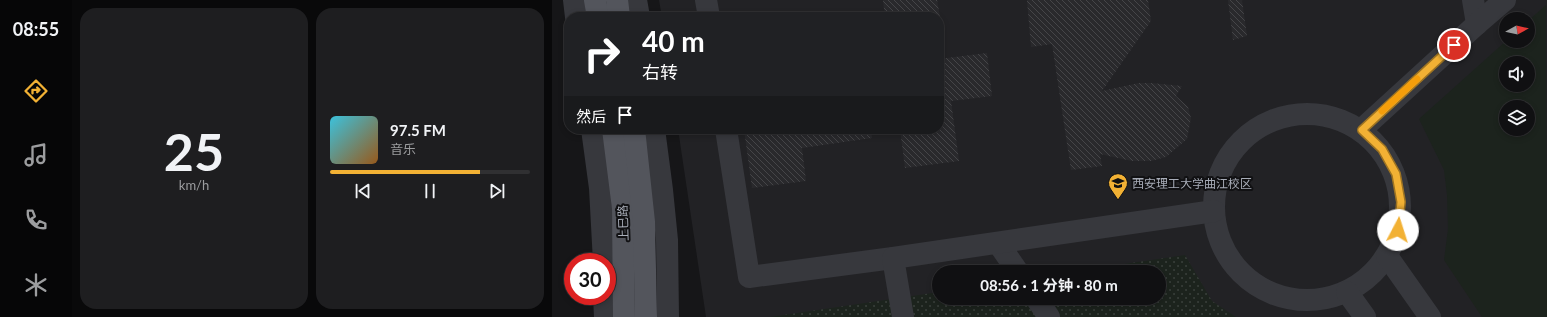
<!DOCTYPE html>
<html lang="zh">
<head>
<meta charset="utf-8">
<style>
	:root { --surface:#101012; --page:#1e1e20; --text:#f1f3f6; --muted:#9c9d9f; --line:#303032; --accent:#f2b134 }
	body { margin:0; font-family:Lato,"Noto Sans SC",sans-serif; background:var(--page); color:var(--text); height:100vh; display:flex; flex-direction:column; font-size:15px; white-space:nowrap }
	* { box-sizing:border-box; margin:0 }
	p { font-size:13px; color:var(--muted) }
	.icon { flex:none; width:22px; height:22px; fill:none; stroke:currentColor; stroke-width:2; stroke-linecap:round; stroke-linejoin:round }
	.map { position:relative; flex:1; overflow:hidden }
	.sheet { display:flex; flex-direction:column; gap:8px; padding:8px; background:#09090a; width:480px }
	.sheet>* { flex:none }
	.top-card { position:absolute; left:12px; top:12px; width:380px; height:122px; border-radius:16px; box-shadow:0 2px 6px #0003,0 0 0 1px var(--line); background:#202124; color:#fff; overflow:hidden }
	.needle { width:26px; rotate:82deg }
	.controls { position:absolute; left:947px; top:12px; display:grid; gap:8px }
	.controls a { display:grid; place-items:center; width:36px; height:36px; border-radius:50%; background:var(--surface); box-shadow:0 2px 6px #0003,0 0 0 1px var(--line); font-size:20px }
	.speed { position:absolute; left:12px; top:253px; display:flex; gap:8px; font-size:20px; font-weight:700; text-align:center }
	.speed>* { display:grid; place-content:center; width:52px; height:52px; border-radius:50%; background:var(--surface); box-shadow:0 2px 6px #0003,0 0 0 1px var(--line); line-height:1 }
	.speed .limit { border:6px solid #d22; background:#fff; color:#111 }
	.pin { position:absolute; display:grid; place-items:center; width:34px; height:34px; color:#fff; margin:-17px; border:2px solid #fff; border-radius:50%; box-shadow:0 1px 4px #0007 }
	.me { position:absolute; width:44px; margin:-22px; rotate:5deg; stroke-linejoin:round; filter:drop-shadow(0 0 3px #0008) }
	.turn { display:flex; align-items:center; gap:14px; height:84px; padding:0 12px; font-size:18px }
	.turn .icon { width:52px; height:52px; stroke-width:2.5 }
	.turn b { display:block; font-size:28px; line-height:34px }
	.then { display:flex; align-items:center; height:38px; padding:0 12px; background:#0003; gap:8px; font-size:15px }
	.sheet .card { flex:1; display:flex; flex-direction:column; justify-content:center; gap:6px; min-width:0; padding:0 14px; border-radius:16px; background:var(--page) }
	.sheet .dial { align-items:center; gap:0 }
	.dial b { font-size:52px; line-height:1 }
	.song { display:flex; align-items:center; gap:12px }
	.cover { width:48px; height:48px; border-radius:6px; background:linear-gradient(135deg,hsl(190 70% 55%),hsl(30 70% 35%)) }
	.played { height:4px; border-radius:2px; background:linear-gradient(90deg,var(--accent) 75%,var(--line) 75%) }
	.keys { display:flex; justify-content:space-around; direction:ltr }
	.sheet .tiles { flex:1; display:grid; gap:8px; grid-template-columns:repeat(2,1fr) }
	.trip { position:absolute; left:380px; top:265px; width:234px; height:40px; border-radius:20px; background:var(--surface); box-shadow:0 2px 6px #0003,0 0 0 1px var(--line); font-weight:700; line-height:40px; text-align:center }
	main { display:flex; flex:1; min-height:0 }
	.dock { display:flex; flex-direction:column; width:72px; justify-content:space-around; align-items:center; background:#060607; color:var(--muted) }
	.dock .icon { width:28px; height:28px }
	.dock .on { color:var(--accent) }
	.dock b { font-size:18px; color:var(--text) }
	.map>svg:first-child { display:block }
	.built { fill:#222225; fill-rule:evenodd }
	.grass { fill:url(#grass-dots) }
	.park { fill:#1c231d; fill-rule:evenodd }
	.building { fill:url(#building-back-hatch) }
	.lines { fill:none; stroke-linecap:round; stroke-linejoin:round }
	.minor { stroke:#37383d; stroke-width:22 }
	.major { stroke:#53555c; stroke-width:22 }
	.route-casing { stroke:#9d7322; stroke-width:10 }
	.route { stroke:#f2b134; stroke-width:7 }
	.slow { stroke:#f59e0b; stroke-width:7 }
	.labels { text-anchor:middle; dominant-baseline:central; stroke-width:4; stroke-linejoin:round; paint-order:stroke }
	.poi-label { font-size:12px; fill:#a8adb8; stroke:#111113; text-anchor:start }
	.street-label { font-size:12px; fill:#a8adb8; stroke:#111113 }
</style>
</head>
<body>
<main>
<nav class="dock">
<b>08:55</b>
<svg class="icon on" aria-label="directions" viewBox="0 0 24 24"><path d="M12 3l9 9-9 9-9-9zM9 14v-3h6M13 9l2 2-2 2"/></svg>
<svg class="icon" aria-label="music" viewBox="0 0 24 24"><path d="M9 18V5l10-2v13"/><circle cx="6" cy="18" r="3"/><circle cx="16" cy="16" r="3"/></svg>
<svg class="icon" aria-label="phone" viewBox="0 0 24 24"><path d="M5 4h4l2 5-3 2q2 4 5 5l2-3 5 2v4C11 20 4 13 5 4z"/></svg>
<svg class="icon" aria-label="climate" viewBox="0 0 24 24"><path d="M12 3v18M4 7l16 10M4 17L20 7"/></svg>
</nav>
<section class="sheet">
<div class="tiles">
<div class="card dial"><b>25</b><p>km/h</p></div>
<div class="card">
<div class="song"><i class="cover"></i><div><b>97.5 FM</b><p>音乐</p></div></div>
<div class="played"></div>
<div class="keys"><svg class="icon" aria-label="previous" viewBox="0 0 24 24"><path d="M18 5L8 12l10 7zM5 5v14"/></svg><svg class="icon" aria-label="pause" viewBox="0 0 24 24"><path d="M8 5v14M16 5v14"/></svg><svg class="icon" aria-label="next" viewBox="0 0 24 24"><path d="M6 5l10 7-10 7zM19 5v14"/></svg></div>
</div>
</div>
</section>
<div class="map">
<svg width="995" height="317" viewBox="0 0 995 317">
	<defs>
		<pattern id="grass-dots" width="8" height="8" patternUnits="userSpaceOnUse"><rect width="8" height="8" fill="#1c231d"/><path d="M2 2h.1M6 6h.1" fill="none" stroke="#3a403c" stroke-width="1.8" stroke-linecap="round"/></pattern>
		<pattern id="building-back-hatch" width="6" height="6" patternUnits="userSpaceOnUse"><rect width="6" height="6" fill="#29292c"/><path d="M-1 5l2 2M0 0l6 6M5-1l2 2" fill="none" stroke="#454548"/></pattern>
	</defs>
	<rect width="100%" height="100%" fill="#161618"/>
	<path class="built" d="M107 0H995V317H154L126 129H387V17H110ZM954 19H976V41H954ZM954 63H976V85H954ZM954 107H976V129H954ZM387 272H607V298H387Z"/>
	<polygon class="grass" points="633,255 660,301 684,317 218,317 387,292 387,298 607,298 607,272 518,272"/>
	<path class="park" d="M994 5 995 317H930L892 260 896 229 895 195 892 170 867 119 954 41H976V21ZM954 63H976V85H954ZM954 107H976V129H954Z"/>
	<g class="building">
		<polygon points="331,0 385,0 388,17 333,17"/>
		<polygon points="475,0 596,0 599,21 550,91 587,83 599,83 630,86 624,96 636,107 639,118 635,139 614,157 599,161 580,161 548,154 550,166 519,170 500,44 479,47"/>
		<polygon points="676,0 690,0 695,36 681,40"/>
		<polygon points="435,53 440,96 399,101 407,161 353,168 348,129 387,129 387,59"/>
		<polygon points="192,129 319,129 320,138 250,148 254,181 200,188"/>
	</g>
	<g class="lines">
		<g class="minor">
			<polyline points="22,0 24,17"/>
			<polyline points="84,0 87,17"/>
			<polyline points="154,0 157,17"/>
			<polyline points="921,0 925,24"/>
			<circle cx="755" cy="207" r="93"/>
			<polyline points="40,129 48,188 52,262"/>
			<polyline points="102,129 110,190 115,240 116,317"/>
			<polyline points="174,129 197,277 341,258"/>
			<polyline points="809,130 925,24 953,0"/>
			<polyline points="446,243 466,272"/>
			<polyline points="835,256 878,317"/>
			<polyline points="795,292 813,317"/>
			<polyline points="52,296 53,317"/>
			<polyline points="484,298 497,317"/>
			<polyline points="351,317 341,258 662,211"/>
		</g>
		<g class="major">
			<polyline points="43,0 46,17"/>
			<polyline points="65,0 67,17"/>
			<polyline points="61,129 71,208 72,317"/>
			<polyline points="82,129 92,222 94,317"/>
		</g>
	</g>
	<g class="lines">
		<g class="route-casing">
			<polyline id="route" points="846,230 849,202 844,174 830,149 810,130 902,45"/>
		</g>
		<use href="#route" class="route"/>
		<polyline class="slow" points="830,111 865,79"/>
	</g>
	<defs>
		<g id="university-pin" transform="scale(1)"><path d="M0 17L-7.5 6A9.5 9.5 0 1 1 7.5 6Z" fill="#f2b134" stroke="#111113"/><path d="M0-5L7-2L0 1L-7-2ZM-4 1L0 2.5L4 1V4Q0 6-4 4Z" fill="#111"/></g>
	</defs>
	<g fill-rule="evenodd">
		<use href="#university-pin" x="566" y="183"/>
	</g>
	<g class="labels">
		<g class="poi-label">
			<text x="580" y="183">西安理工大学曲江校区</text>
		</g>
		<g class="street-label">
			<text transform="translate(71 223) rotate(-92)">上巳路</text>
		</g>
	</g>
</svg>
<div class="controls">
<a><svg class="needle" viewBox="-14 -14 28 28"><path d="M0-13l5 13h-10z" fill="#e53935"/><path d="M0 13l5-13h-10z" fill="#9c9d9f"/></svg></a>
<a><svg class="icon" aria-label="sound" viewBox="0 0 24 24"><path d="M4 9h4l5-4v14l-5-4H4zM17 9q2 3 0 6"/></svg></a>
<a><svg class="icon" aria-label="layers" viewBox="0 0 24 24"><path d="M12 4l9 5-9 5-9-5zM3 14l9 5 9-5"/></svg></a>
</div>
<div class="speed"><div class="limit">30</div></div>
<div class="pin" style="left:902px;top:45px;background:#d93025"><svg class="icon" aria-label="arrive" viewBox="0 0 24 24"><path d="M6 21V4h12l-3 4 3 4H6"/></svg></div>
<svg class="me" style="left:846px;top:230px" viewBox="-20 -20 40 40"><circle r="19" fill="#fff"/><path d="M0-13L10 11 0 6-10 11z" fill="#f2b134"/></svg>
<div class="trip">08:56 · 1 分钟 · 80 m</div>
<div class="top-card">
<div class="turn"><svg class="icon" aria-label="right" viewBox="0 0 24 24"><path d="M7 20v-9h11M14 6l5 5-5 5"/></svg><div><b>40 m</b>右转</div></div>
<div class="then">然后<svg class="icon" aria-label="arrive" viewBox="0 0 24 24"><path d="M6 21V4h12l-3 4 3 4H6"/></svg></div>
</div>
</div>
</main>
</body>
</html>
